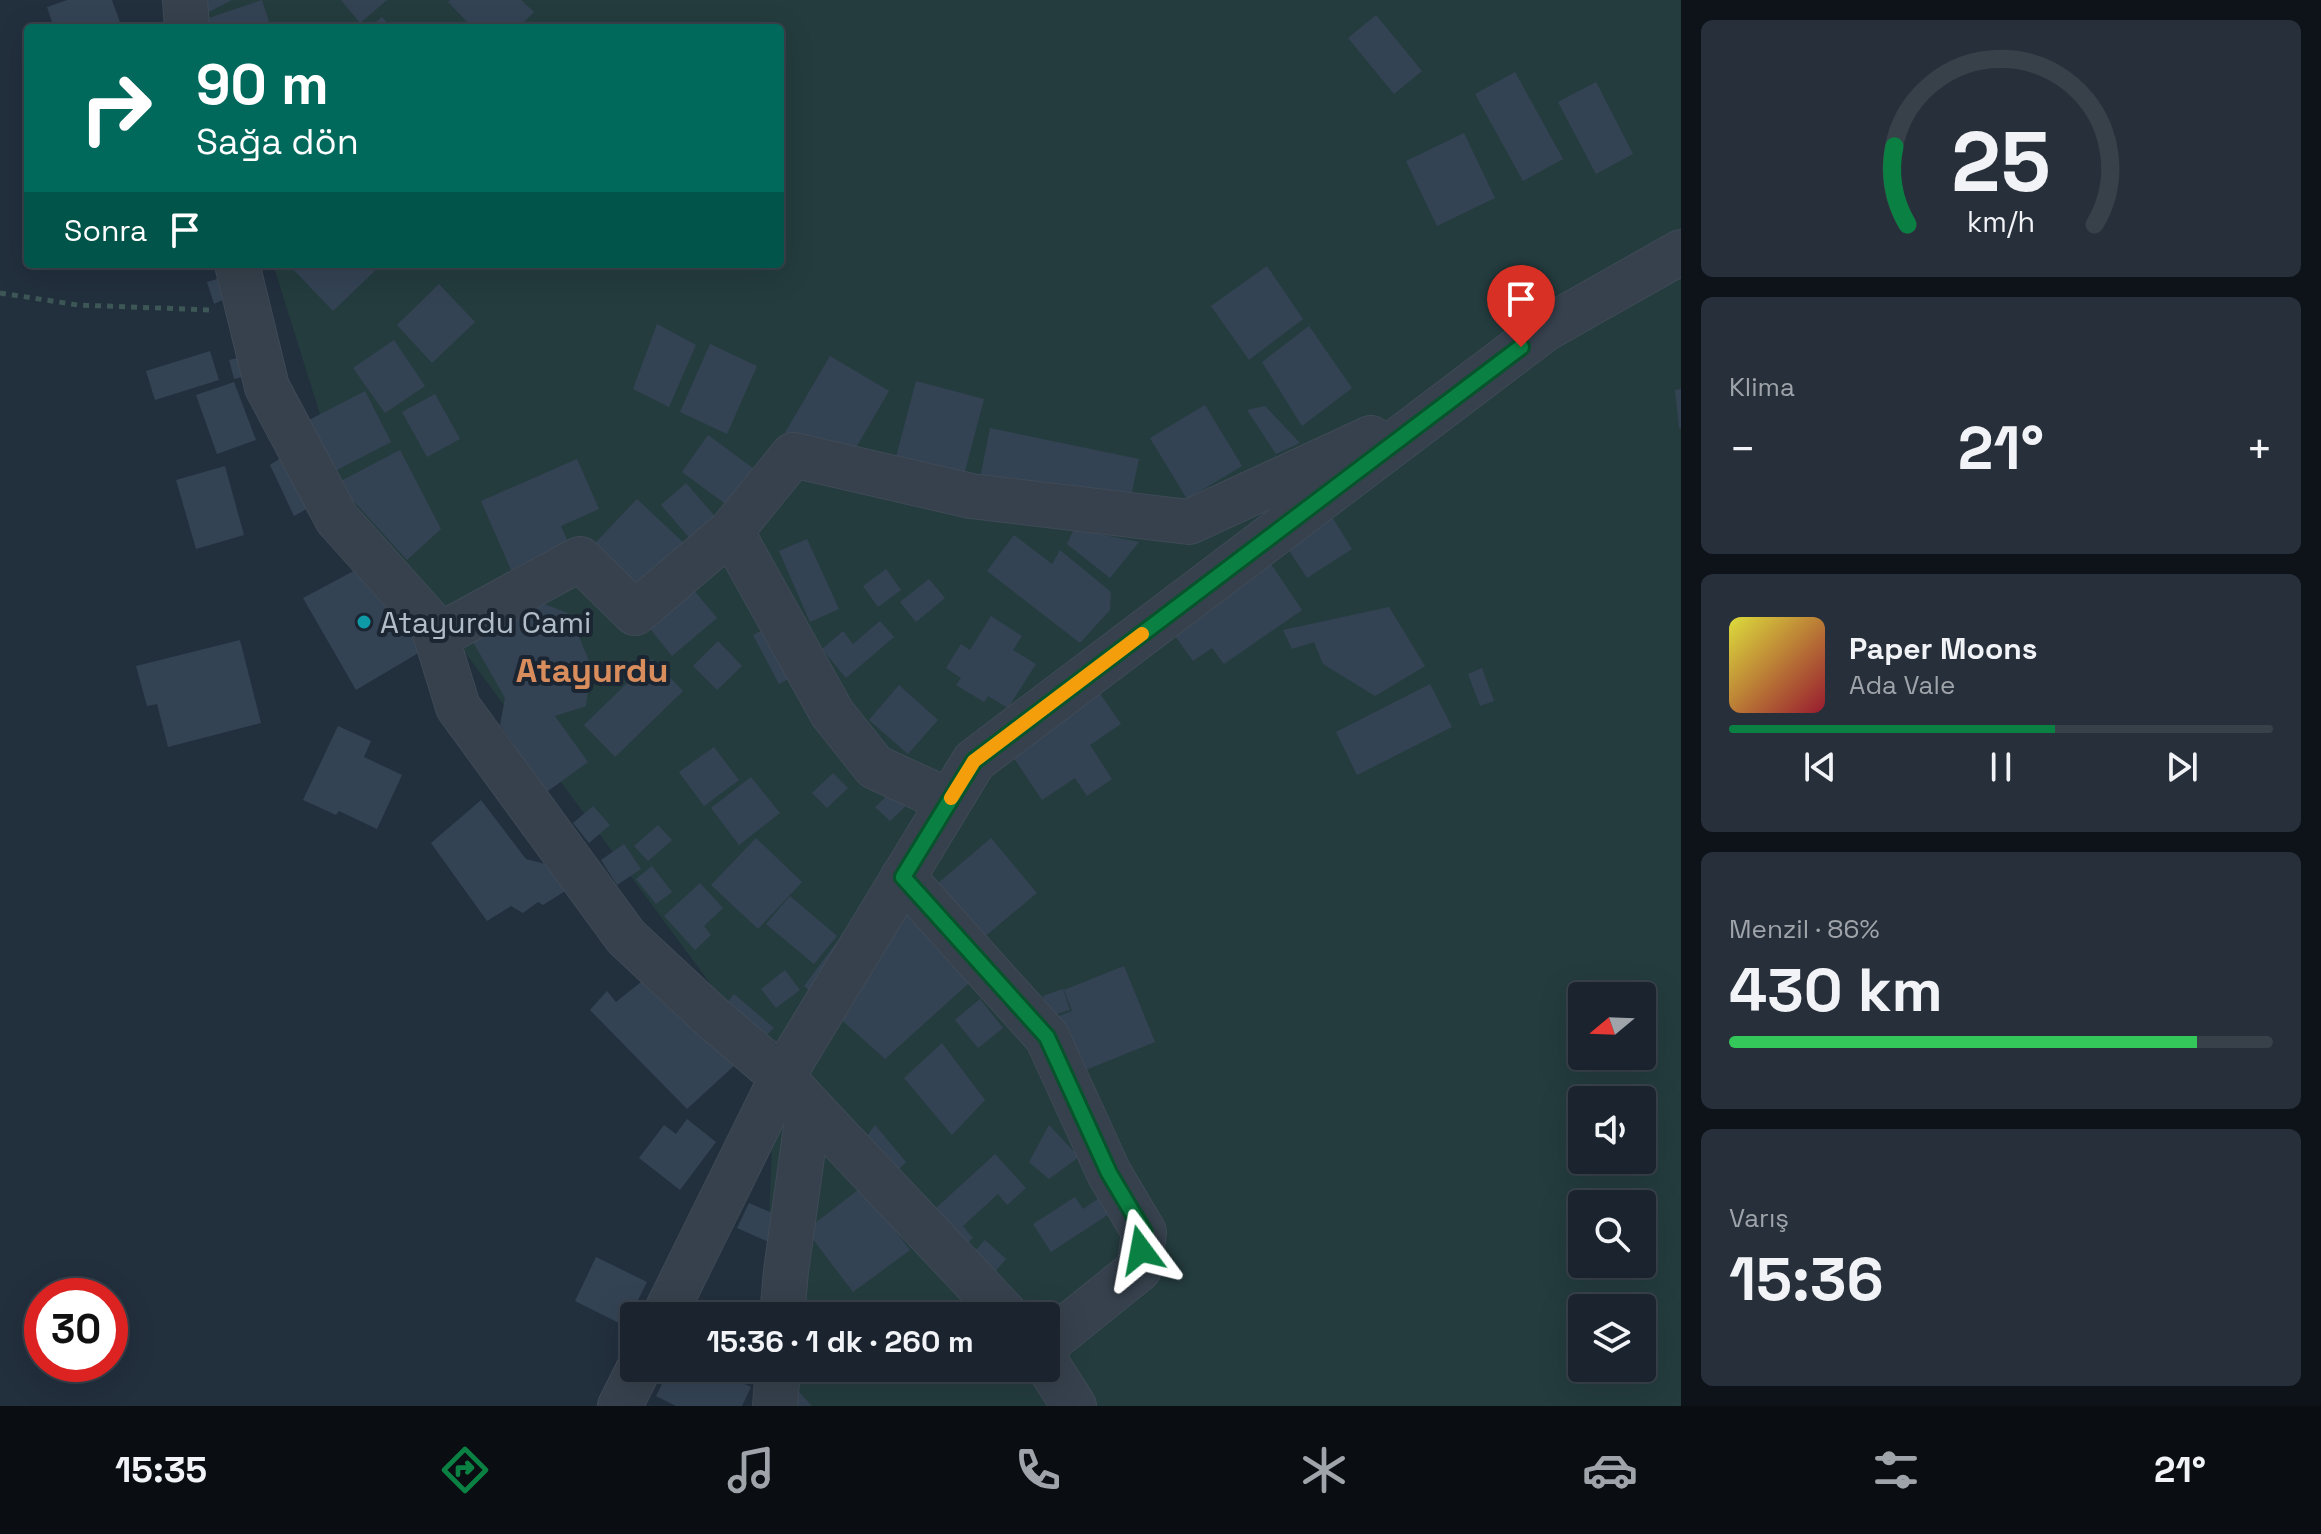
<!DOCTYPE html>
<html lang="tr">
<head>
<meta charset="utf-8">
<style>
	:root { --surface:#1a232e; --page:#272f3a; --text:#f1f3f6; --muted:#9fa4aa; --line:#38404a; --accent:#0b8043 }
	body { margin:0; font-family:"Space Grotesk",sans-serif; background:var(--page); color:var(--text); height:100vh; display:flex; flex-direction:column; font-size:30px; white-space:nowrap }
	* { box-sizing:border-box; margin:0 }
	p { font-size:26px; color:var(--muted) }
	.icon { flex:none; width:44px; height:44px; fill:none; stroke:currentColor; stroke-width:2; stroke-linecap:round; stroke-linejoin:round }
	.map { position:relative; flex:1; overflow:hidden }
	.drawer { display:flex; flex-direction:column; gap:20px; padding:20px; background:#0e1319; width:640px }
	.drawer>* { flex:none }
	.banner { position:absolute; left:24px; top:24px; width:760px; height:244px; border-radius:8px; box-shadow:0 8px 32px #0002,0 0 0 2px var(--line); background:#00695c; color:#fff; overflow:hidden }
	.needle { width:52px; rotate:251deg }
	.controls { position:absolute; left:1568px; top:982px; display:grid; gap:16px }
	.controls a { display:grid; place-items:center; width:88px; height:88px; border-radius:8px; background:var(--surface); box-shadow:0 8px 32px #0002,0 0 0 2px var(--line); font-size:40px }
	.speed { position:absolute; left:24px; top:1278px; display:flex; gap:16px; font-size:40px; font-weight:700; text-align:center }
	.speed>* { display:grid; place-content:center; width:104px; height:104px; border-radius:50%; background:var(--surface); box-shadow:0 8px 32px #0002,0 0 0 2px var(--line); line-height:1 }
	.speed .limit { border:12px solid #d22; background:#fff; color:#111 }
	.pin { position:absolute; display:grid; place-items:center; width:68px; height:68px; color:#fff; margin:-82px -34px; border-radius:50% 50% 50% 0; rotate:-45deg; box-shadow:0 0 8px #0007 }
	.pin .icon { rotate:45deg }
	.me { position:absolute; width:88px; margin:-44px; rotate:347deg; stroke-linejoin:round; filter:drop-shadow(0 0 6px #0008) }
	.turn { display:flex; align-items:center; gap:28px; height:168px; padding:0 40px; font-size:36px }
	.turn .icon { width:104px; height:104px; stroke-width:2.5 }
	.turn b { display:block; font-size:56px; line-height:68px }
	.then { display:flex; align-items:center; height:76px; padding:0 40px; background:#0003; gap:16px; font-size:30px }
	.big { font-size:60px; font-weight:600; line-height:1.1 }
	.drawer .widget { flex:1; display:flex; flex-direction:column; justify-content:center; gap:12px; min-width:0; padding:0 28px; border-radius:12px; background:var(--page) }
	.drawer .dial { align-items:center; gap:0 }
	.dial svg { height:208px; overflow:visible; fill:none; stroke:var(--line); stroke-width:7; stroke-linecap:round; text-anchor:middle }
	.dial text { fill:var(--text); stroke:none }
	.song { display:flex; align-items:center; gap:24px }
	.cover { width:96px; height:96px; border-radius:12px; background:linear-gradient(135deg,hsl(60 70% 55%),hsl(350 70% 35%)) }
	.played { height:8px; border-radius:4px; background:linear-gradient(90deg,var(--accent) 60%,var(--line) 60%) }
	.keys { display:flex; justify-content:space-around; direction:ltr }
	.heat { display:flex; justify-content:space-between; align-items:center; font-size:44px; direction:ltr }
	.charge { height:12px; border-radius:6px; background:linear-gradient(90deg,#34c759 86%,var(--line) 0) }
	.trip { position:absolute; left:620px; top:1302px; width:440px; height:80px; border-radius:8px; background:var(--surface); box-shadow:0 8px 32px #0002,0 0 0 2px var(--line); font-weight:600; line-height:80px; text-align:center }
	.dock { display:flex; height:128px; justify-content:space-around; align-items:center; background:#0a0e12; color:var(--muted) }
	.dock .icon { width:56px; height:56px }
	.dock .active { color:var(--accent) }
	.dock b { font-size:36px; color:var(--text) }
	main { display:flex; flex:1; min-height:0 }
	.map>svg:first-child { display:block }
	.green { fill:#243c3e; fill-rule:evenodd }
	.building { fill:#344354 }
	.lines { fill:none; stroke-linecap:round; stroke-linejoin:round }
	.minor-casing { stroke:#3f4a56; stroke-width:46 }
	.path { stroke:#3d5656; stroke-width:5; stroke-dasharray:6 6; stroke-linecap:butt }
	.minor { stroke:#36414d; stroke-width:44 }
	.route-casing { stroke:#07532c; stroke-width:20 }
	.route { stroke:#0b8043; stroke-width:14 }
	.slow { stroke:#f59e0b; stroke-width:14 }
	.culture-dot { fill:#0f9aa8; stroke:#1b2632; stroke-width:3 }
	.labels { text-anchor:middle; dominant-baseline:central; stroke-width:8; stroke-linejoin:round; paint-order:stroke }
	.poi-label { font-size:30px; fill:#b1bcc9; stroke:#1b2632; text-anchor:start }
	.quarter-label { font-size:34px; font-weight:bold; fill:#d98c5c; stroke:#1b2632 }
</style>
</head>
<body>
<main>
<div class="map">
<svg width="1681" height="1406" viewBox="0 0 1681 1406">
	<rect width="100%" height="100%" fill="#222f3d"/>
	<path class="green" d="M191 0H1681V1406H761L762 1368H1046V1316H765L775 1071 343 488 273 264H780V28H200ZM1582 996H1642V1056H1582ZM1582 1100H1642V1160H1582ZM1582 1204H1642V1264H1582ZM1582 1308H1642V1368H1582Z"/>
	<g class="building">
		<polygon points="67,0 112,0 122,28 54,28 47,7"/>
		<polygon points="200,0 232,0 207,13"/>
		<polygon points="262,0 271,28 193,28 191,24"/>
		<polygon points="341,0 387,0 360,23"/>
		<polygon points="450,0 521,0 534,12 518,28 473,28 448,2"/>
		<polygon points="1376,15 1422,71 1394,94 1348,38"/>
		<polygon points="382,17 392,28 369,28"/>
		<polygon points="1515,72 1563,159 1523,181 1475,94"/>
		<polygon points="1596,82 1633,154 1596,174 1558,102"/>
		<polygon points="1464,133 1495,198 1437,226 1406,161"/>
		<polygon points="288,264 378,264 380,266 333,311"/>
		<polygon points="1267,266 1303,319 1249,360 1211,306"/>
		<polygon points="227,276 231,296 214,304 207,282"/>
		<polygon points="439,284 475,322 432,363 397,325"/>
		<polygon points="657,324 696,345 669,407 633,389"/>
		<polygon points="1309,326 1352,388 1302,426 1262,362"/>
		<polygon points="394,340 425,386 385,413 353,368"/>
		<polygon points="710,344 757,366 727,434 680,412"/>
		<polygon points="210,351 219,380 155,400 146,371"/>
		<polygon points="250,355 255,374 234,379 229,360"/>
		<polygon points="830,356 889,391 843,470 783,436"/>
		<polygon points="916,381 984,399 964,475 896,457"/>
		<polygon points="234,382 256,440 217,454 196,395"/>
		<polygon points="1681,389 1681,428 1679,428 1675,390"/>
		<polygon points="365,391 391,442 333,472 307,421"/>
		<polygon points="435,394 460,439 427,457 402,412"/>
		<polygon points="1205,405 1242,466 1187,499 1150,438"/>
		<polygon points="1265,406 1300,443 1276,454 1247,410"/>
		<polygon points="990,428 1139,459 1124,529 976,499"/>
		<polygon points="708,435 754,469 727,505 682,472"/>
		<polygon points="296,448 323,500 294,516 270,465"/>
		<polygon points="400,450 441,529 407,560 349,496 341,481"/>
		<polygon points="577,459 599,509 561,526 573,554 515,579 481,501"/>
		<polygon points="225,466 244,535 196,549 176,480"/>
		<polygon points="686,483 718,520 693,542 661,505"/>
		<polygon points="637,499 687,546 632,604 582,557"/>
		<polygon points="1327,509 1352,549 1307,578 1281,538"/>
		<polygon points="1074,529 1139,542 1110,578 1067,544"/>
		<polygon points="1014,535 1052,564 1060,550 1111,592 1110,610 1080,643 987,571"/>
		<polygon points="807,539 839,609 810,622 779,551"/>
		<polygon points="1265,555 1302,610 1224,664 1212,648 1193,661 1166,623"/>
		<polygon points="365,565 432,645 356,690 303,598"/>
		<polygon points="886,569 901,590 878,607 863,586"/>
		<polygon points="929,579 945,598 916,622 900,602"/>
		<polygon points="687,582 717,618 672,656 643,620"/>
		<polygon points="542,603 570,614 591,666 586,706 555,716 588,762 537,799 504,752 514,745 500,725 505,698 469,635"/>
		<polygon points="1389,607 1425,666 1375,696 1323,664 1314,642 1292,649 1283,630"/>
		<polygon points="789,616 815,665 779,684 753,635"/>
		<polygon points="991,616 1022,636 1013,650 1036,664 1008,708 988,696 984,702 956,685 961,678 946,668 961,644 970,650"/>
		<polygon points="880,621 894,637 846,678 822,649 843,631 853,644"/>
		<polygon points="240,640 261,723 168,747 157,704 147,706 136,666"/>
		<polygon points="718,641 742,666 717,690 693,666"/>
		<polygon points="652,659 683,691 615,757 584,725"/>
		<polygon points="1482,668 1494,701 1480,706 1468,674"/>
		<polygon points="1430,684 1452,727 1357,775 1336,732"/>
		<polygon points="899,685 938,720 908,754 869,720"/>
		<polygon points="1094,685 1121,724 1090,745 1112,779 1087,796 1075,778 1042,800 1005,745"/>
		<polygon points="338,726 371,741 364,757 402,775 377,829 339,811 336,815 303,800"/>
		<polygon points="714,747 739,780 704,806 679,772"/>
		<polygon points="833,773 848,788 827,808 812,793"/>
		<polygon points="751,777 780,813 739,845 711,808"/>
		<polygon points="896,787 911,801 890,821 875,807"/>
		<polygon points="481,800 526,859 557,867 570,888 543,905 538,902 523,913 511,906 487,921 431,843"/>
		<polygon points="593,806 610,825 589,843 573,823"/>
		<polygon points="658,825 672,840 648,861 634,846"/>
		<polygon points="756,838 802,882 758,929 711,885"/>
		<polygon points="991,838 1037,893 983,938 937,884"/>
		<polygon points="624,844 641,869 617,885 601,860"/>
		<polygon points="652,866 672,892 656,904 636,879"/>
		<polygon points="892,868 991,963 885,1059 804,986"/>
		<polygon points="700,883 723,908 704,926 711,935 695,950 664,916"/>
		<polygon points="790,896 837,936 814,964 766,924"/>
		<polygon points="1124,966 1155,1042 1073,1075 1051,1019 1072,1011 1064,990"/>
		<polygon points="785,970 800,990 776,1008 761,989"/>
		<polygon points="651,974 736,1064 687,1109 590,1010 607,991 616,1002"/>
		<polygon points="1063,989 1070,1010 1050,1016 1043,996"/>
		<polygon points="734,994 774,1028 756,1045 714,1019"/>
		<polygon points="980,999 1003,1028 978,1048 955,1020"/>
		<polygon points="942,1043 985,1100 952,1135 904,1078"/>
		<polygon points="687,1119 716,1142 680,1190 639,1158 664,1125 676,1134"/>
		<polygon points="875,1125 906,1162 892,1176 862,1143"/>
		<polygon points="1049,1125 1079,1157 1049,1179 1029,1162"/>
		<polygon points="995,1154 1026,1188 1007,1205 998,1194 963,1226 973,1238 956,1254 924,1219"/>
		<polygon points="862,1187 910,1250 853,1292 806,1230"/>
		<polygon points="1102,1196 1112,1212 1051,1252 1033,1224 1075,1197 1083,1209"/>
		<polygon points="749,1203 784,1218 773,1244 737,1228"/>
		<polygon points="985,1240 1006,1259 986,1282 965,1262"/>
		<polygon points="596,1257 647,1282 625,1326 575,1301"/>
		<polygon points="670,1368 711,1368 751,1387 742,1406 676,1406 656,1396"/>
		<polygon points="788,1380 812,1406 790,1406"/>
	</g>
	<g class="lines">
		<g class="minor-casing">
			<g id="minor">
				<polyline points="185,0 187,28"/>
				<polyline points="237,264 267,387 337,519 433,626 458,707 626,937 714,1019 782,1077 809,1106 786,1271 782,1316"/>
				<polyline points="731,531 832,713 875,767 949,801"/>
				<polyline points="435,634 453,628 580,559 635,613 731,531 793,455 971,496 1189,522 1371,438"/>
				<polyline points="903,877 1047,1037 1109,1173 1144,1232 1139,1269 1046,1344"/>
				<polyline points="809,1106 1007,1316"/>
				<polyline points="664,1316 782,1077 974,761 1545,329 1681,252"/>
				<polyline points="1046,1362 1074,1406"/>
				<polyline points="620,1406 639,1368"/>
				<polyline points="775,1406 778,1368"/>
			</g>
		</g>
		<polyline class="path" points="0,293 78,305 212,310"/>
		<use href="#minor" class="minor"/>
	</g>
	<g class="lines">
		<g class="route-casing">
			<polyline id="route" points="1141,1250 1144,1232 1109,1173 1047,1037 903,877 974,761 1521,347"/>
		</g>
		<use href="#route" class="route"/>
		<polyline class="slow" points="951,798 974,761 1142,634"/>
	</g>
	<circle class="culture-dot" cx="364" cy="622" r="8"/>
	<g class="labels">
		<g class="poi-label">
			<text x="380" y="622">Atayurdu Cami</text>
		</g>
		<g class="quarter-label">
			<text x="592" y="670">Atayurdu</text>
		</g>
	</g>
</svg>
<div class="controls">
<a><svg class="needle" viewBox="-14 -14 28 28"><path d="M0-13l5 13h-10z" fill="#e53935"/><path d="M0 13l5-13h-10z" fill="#9fa4aa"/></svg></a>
<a><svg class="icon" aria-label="sound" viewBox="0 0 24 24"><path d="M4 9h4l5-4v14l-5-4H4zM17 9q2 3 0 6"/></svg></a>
<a><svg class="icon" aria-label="search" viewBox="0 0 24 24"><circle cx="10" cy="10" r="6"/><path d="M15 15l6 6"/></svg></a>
<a><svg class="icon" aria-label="layers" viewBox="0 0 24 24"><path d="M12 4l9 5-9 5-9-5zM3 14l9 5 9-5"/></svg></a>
</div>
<div class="speed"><div class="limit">30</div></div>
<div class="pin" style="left:1521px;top:347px;background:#d93025"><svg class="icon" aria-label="arrive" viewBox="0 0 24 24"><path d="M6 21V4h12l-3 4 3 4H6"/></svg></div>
<svg class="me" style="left:1141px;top:1250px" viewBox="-20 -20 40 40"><path d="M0-17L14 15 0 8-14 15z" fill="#0b8043" stroke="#fff" stroke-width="4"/></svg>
<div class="trip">15:36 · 1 dk · 260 m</div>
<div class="banner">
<div class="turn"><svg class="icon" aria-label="right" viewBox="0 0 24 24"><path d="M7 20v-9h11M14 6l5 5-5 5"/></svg><div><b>90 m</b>Sağa dön</div></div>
<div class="then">Sonra<svg class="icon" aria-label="arrive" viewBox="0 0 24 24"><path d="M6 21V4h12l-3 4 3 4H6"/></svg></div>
</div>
</div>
<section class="drawer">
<div class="widget dial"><svg viewBox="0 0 100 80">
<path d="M14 69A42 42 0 1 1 86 69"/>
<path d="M14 69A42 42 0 0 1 9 39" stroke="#0b8043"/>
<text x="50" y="56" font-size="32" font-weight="700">25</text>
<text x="50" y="72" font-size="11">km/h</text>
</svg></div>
<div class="widget"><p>Klima</p>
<div class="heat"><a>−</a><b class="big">21°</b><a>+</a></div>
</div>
<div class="widget">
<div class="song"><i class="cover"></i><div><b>Paper Moons</b><p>Ada Vale</p></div></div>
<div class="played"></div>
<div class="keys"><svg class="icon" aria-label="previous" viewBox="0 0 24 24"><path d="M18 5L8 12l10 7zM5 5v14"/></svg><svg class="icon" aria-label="pause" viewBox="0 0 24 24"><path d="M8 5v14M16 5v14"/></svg><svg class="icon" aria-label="next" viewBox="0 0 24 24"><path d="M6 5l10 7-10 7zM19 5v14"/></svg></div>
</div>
<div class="widget"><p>Menzil · 86%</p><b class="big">430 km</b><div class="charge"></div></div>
<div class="widget"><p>Varış</p><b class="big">15:36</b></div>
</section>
</main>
<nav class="dock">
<b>15:35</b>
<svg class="icon active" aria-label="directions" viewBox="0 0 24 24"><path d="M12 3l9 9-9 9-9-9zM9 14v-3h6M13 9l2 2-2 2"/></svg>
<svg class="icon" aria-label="music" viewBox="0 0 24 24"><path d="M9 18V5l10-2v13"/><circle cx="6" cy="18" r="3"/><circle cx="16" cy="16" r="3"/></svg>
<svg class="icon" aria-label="phone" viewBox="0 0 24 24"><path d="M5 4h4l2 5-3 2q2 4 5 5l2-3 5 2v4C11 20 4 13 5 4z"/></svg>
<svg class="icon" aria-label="climate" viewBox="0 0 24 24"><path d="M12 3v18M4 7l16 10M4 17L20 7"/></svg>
<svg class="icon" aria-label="car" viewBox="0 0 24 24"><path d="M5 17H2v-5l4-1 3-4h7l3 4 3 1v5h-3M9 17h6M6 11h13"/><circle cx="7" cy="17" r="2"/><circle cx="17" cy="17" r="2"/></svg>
<svg class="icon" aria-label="filters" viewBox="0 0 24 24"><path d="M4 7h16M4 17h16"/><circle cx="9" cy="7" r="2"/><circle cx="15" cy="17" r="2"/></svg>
<b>21°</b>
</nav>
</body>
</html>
